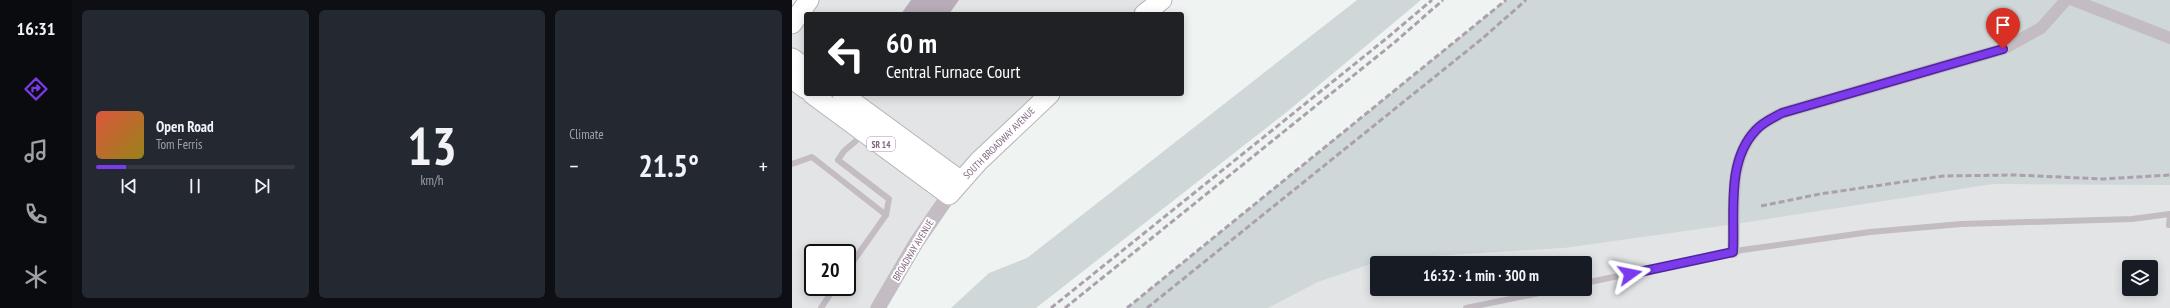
<!DOCTYPE html>
<html lang="en">
<head>
<meta charset="utf-8">
<style>
	:root { --surface:#171b24; --page:#242831; --text:#f1f3f6; --muted:#9ea1a6; --line:#363941; --accent:#7c3aed }
	body { margin:0; font-family:"PT Sans Narrow",sans-serif; background:var(--page); color:var(--text); height:100vh; display:flex; flex-direction:column; font-size:15px; white-space:nowrap }
	* { box-sizing:border-box; margin:0 }
	p { font-size:13px; color:var(--muted) }
	.icon { flex:none; width:22px; height:22px; fill:none; stroke:currentColor; stroke-width:2; stroke-linecap:round; stroke-linejoin:round }
	.map { position:relative; flex:1; overflow:hidden }
	.sheet { display:flex; flex-direction:column; gap:10px; padding:10px; background:#0d0f14; width:720px }
	.sheet>* { flex:none }
	.guide { position:absolute; left:12px; top:12px; width:380px; height:84px; border-radius:4px; box-shadow:0 2px 10px #0003; background:#202124; color:#fff; overflow:hidden }
	.fabs { position:absolute; left:1330px; top:260px; display:grid; gap:8px }
	.fabs a { display:grid; place-items:center; width:36px; height:36px; border-radius:4px; background:var(--surface); box-shadow:0 2px 10px #0003; font-size:20px }
	.speed { position:absolute; left:12px; top:244px; display:flex; gap:8px; font-size:20px; font-weight:700; text-align:center }
	.speed>* { display:grid; place-content:center; width:52px; height:52px; border-radius:50%; background:var(--surface); box-shadow:0 2px 10px #0003; line-height:1 }
	.speed .limit { border:2px solid #111; border-radius:6px; background:#fff; color:#111 }
	.pin { position:absolute; display:grid; place-items:center; width:34px; height:34px; color:#fff; margin:-41px -17px; border-radius:50% 50% 50% 0; rotate:-45deg; box-shadow:0 0 4px #0007 }
	.pin .icon { rotate:45deg }
	.me { position:absolute; width:44px; margin:-22px; rotate:78deg; stroke-linejoin:round; filter:drop-shadow(0 0 3px #0008) }
	.turn { display:flex; align-items:center; gap:14px; height:84px; padding:0 16px; font-size:18px }
	.turn .icon { width:52px; height:52px; stroke-width:2.5 }
	.turn b { display:block; font-size:28px; line-height:34px }
	.big { font-size:30px; font-weight:800; line-height:1.1 }
	.sheet .tile { flex:1; display:flex; flex-direction:column; justify-content:center; gap:6px; min-width:0; padding:0 14px; border-radius:6px; background:var(--page) }
	.sheet .dial { align-items:center; gap:0 }
	.dial b { font-size:52px; line-height:1 }
	.song { display:flex; align-items:center; gap:12px }
	.cover { width:48px; height:48px; border-radius:6px; background:linear-gradient(135deg,hsl(10 70% 55%),hsl(50 70% 35%)) }
	.played { height:4px; border-radius:2px; background:linear-gradient(90deg,var(--accent) 15%,var(--line) 15%) }
	.keys { display:flex; justify-content:space-around; direction:ltr }
	.heat { display:flex; justify-content:space-between; align-items:center; font-size:22px; direction:ltr }
	.sheet .tiles { flex:1; display:grid; gap:10px; grid-template-columns:repeat(3,1fr) }
	.trip { position:absolute; left:578px; top:256px; width:222px; height:40px; border-radius:4px; background:var(--surface); box-shadow:0 2px 10px #0003; font-weight:800; line-height:40px; text-align:center }
	main { display:flex; flex:1; min-height:0 }
	.tab-bar { display:flex; flex-direction:column; width:72px; justify-content:space-around; align-items:center; background:#090b0e; color:var(--muted) }
	.tab-bar .icon { width:28px; height:28px }
	.tab-bar .selected { color:var(--accent) }
	.tab-bar b { font-size:18px; color:var(--text) }
	.map>svg:first-child { display:block }
	.built { fill:#e3e4e5; fill-rule:evenodd }
	.green { fill:#cfd7d8 }
	.building { fill:#b7acb8 }
	.lines { fill:none; stroke-linecap:round; stroke-linejoin:round }
	.primary-casing { stroke:#b9b1b9; stroke-width:21 }
	.service { stroke:#c3bcc3; stroke-width:6 }
	.minor { stroke:#c3bcc3; stroke-width:12 }
	.tertiary { stroke:#c3bcc3; stroke-width:15 }
	.primary { stroke:#fff; stroke-width:19 }
	.rail { stroke:#aba1ac; stroke-width:3; stroke-dasharray:6 3; stroke-linecap:butt }
	.route-casing { stroke:#51269a; stroke-width:10 }
	.route { stroke:#7c3aed; stroke-width:7 }
	.labels { text-anchor:middle; dominant-baseline:central; stroke-width:4; stroke-linejoin:round; paint-order:stroke }
	.shield { fill:#fff; stroke:#a592a6; stroke-width:1 }
	.shield-label { font-size:9px; font-weight:bold; fill:#7f6380 }
	.street-label { font-size:10px; fill:#7f6380; stroke:#fff }
</style>
</head>
<body>
<main>
<nav class="tab-bar">
<b>16:31</b>
<svg class="icon selected" aria-label="directions" viewBox="0 0 24 24"><path d="M12 3l9 9-9 9-9-9zM9 14v-3h6M13 9l2 2-2 2"/></svg>
<svg class="icon" aria-label="music" viewBox="0 0 24 24"><path d="M9 18V5l10-2v13"/><circle cx="6" cy="18" r="3"/><circle cx="16" cy="16" r="3"/></svg>
<svg class="icon" aria-label="phone" viewBox="0 0 24 24"><path d="M5 4h4l2 5-3 2q2 4 5 5l2-3 5 2v4C11 20 4 13 5 4z"/></svg>
<svg class="icon" aria-label="climate" viewBox="0 0 24 24"><path d="M12 3v18M4 7l16 10M4 17L20 7"/></svg>
</nav>
<section class="sheet">
<div class="tiles">
<div class="tile">
<div class="song"><i class="cover"></i><div><b>Open Road</b><p>Tom Ferris</p></div></div>
<div class="played"></div>
<div class="keys"><svg class="icon" aria-label="previous" viewBox="0 0 24 24"><path d="M18 5L8 12l10 7zM5 5v14"/></svg><svg class="icon" aria-label="pause" viewBox="0 0 24 24"><path d="M8 5v14M16 5v14"/></svg><svg class="icon" aria-label="next" viewBox="0 0 24 24"><path d="M6 5l10 7-10 7zM19 5v14"/></svg></div>
</div>
<div class="tile dial"><b>13</b><p>km/h</p></div>
<div class="tile"><p>Climate</p>
<div class="heat"><a>−</a><b class="big">21.5°</b><a>+</a></div>
</div>
</div>
</section>
<div class="map">
<svg width="1378" height="308" viewBox="0 0 1378 308">
	<rect width="100%" height="100%" fill="#eff4f2"/>
	<g class="built">
		<path d="M17 0H370L352 14H14V94H258L187 161 86 308H0V24ZM21 253H55V287H21Z"/>
		<path d="M1378 0V308H476L526 282 594 259 772 248ZM585 263H793V289H585ZM1337 267H1359V289H1337Z"/>
	</g>
	<g class="green">
		<polygon points="565,0 629,0 496,111 244,308 159,308 197,273 235,258"/>
		<polygon points="714,0 1378,0 1378,185 1201,184 943,224 772,248 594,259 526,282 476,308 335,308"/>
	</g>
	<polygon class="building" points="119,0 167,0 157,14 109,14"/>
	<g class="lines">
		<g class="primary-casing">
			<g id="primary">
				<polyline points="352,14 370,0"/>
				<polyline points="0,24 17,0"/>
				<polyline points="0,58 14,68"/>
				<polyline points="0,79 14,89"/>
				<polyline points="20,94 157,195 187,161 258,94"/>
				<polyline points="50,94 169,181"/>
			</g>
		</g>
		<g class="service">
			<polyline points="0,164 20,157 94,215"/>
			<polyline points="1377,225 1378,215"/>
			<polyline points="55,270 94,215 97,199 46,160 52,151 71,135"/>
			<polyline points="793,283 950,250 1078,232 1169,224 1340,219 1378,214"/>
			<polyline points="29,308 43,287"/>
			<polyline points="674,308 767,289"/>
		</g>
		<g class="minor">
			<polyline points="1281,0 1378,38"/>
			<path d="M941 252C944 212 934 161 964 130 971 122 981 118 990 113L1211 49 1249 28 1274 0"/>
		</g>
		<polyline class="tertiary" points="86,308 124,243 157,195"/>
		<use href="#primary" class="primary"/>
		<g class="rail">
			<polyline points="969,206 1028,194 1151,176 1223,175 1311,179 1378,175"/>
			<polyline points="259,308 595,38 640,0"/>
			<polyline points="273,308 603,42 651,0"/>
			<polyline points="335,308 714,0"/>
			<polyline points="355,308 691,38 734,0"/>
		</g>
	</g>
	<g class="lines">
		<g class="route-casing">
			<path id="route" d="M838 274 941 252C943 212 934 161 964 130 971 122 981 118 990 113L1211 49"/>
		</g>
		<use href="#route" class="route"/>
	</g>
	<g class="labels">
		<rect class="shield" x="75" y="137" width="28" height="14" rx="3"/>
		<g class="shield-label">
			<text x="89" y="144">SR 14</text>
		</g>
		<g class="street-label">
			<text transform="translate(207 143) rotate(-45)">SOUTH BROADWAY AVENUE</text>
			<text transform="translate(121 250) rotate(-59)">BROADWAY AVENUE</text>
		</g>
	</g>
</svg>
<div class="fabs">
<a><svg class="icon" aria-label="layers" viewBox="0 0 24 24"><path d="M12 4l9 5-9 5-9-5zM3 14l9 5 9-5"/></svg></a>
</div>
<div class="speed"><div class="limit">20</div></div>
<div class="pin" style="left:1211px;top:49px;background:#d93025"><svg class="icon" aria-label="arrive" viewBox="0 0 24 24"><path d="M6 21V4h12l-3 4 3 4H6"/></svg></div>
<svg class="me" style="left:838px;top:274px" viewBox="-20 -20 40 40"><path d="M0-17L14 15 0 8-14 15z" fill="#7c3aed" stroke="#fff" stroke-width="4"/></svg>
<div class="trip">16:32 · 1 min · 300 m</div>
<div class="guide">
<div class="turn"><svg class="icon" aria-label="left" viewBox="0 0 24 24"><path d="M17 20v-9H6M10 6l-5 5 5 5"/></svg><div><b>60 m</b>Central Furnace Court</div></div>
</div>
</div>
</main>
</body>
</html>
